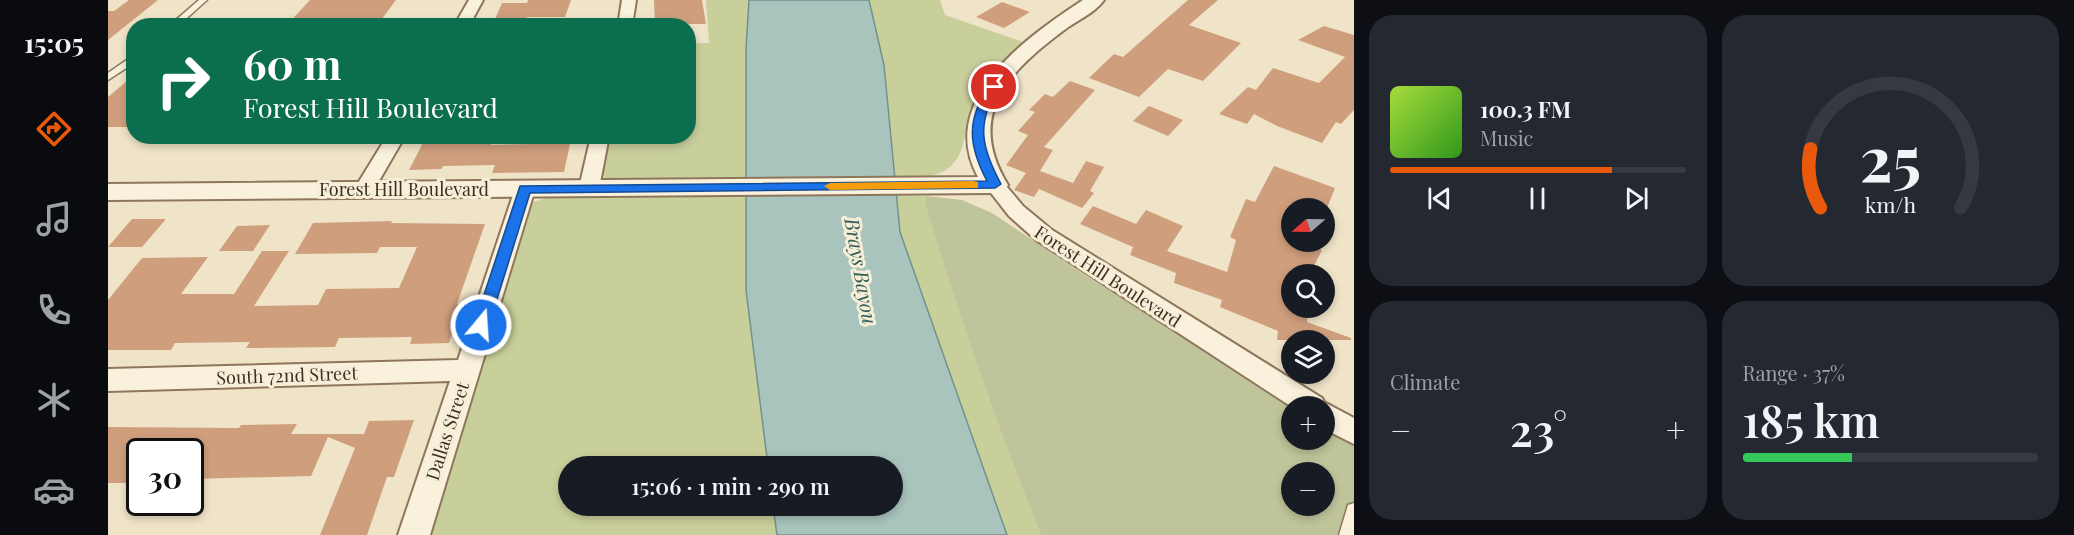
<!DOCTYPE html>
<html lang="en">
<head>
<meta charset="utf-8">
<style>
	:root { --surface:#171b24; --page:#242831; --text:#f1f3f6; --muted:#9ea1a6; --line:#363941; --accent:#ea580c }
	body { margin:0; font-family:"Playfair Display",serif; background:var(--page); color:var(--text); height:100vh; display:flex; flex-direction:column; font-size:22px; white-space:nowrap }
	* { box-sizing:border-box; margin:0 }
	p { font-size:20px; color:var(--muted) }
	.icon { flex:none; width:33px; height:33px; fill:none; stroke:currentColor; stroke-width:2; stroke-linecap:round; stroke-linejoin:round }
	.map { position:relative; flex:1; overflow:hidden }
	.side { display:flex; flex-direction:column; gap:15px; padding:15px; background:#0d0f14; width:720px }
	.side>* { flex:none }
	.guide { position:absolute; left:18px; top:18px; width:570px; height:126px; border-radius:24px; box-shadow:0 3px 9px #0003; background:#0b6e4f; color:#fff; overflow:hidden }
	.needle { width:39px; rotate:250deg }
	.buttons { position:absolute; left:1173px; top:198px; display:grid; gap:12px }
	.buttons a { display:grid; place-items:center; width:54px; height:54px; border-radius:50%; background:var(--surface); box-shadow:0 3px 9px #0003; font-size:30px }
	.speed { position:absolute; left:18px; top:438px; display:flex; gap:12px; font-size:30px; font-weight:700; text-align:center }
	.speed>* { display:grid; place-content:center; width:78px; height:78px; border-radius:50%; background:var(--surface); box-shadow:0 3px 9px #0003; line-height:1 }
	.speed .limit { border:3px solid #111; border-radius:9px; background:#fff; color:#111 }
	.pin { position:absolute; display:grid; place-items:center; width:51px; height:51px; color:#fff; margin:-26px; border:3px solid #fff; border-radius:50%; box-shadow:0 2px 6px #0007 }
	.me { position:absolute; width:66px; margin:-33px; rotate:18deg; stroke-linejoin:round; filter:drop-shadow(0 0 4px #0008) }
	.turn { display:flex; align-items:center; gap:21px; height:126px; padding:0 18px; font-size:27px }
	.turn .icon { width:78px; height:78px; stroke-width:2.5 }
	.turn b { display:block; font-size:42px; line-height:51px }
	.big { font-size:45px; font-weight:600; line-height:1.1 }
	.side .card { flex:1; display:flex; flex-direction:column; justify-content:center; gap:9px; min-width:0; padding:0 21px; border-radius:24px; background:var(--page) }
	.side .dial { align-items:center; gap:0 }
	.dial svg { height:156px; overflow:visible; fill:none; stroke:var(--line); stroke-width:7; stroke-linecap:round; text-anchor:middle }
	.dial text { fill:var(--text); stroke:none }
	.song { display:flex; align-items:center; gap:18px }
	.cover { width:72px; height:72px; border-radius:9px; background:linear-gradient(135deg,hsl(80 70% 55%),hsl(110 70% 35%)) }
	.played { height:6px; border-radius:3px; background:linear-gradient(90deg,var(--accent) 75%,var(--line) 75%) }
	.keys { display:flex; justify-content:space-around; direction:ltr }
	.heat { display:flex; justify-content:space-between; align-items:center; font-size:33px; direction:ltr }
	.charge { height:9px; border-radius:4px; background:linear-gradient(90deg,#34c759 37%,var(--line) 0) }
	.side .tiles { flex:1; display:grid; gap:15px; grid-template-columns:repeat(2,1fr) }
	.trip { position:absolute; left:450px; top:456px; width:345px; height:60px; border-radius:30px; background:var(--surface); box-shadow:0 3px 9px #0003; font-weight:600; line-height:60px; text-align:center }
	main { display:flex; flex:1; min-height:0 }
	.tabs { display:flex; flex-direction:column; width:108px; justify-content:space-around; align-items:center; background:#090b0e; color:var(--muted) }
	.tabs .icon { width:42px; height:42px }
	.tabs .selected { color:var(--accent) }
	.tabs b { font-size:27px; color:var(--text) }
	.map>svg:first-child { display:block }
	.green { fill:#c9cf9b; fill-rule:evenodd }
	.cemetery { fill:#bfc49a; fill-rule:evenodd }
	.water { fill:#a9c4bc; stroke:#6f938a; stroke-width:1.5 }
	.building { fill:#cf9f7d }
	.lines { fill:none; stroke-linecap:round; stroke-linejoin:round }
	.service-casing { stroke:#8d765c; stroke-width:3 }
	.minor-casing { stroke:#8d765c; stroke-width:4 }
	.tertiary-casing { stroke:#8d765c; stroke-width:4 }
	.service { fill:#faf1dc; fill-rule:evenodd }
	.minor { fill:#faf1dc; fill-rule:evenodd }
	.tertiary { fill:#faf1dc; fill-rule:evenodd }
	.route { fill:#1a73e8; stroke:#114b97; stroke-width:1.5 }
	.slow { fill:#f59e0b }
	.labels { text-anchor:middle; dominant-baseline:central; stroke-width:6; stroke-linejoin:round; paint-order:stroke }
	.street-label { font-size:18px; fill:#3d2e20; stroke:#f7eed8 }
	.water-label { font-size:20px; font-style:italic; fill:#2f5d5a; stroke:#f7eed8 }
</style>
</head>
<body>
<main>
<nav class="tabs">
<b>15:05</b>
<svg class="icon selected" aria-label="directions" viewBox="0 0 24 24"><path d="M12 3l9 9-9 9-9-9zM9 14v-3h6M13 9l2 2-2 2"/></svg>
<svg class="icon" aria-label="music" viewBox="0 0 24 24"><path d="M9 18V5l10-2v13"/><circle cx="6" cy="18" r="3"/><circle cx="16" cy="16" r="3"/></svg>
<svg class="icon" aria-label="phone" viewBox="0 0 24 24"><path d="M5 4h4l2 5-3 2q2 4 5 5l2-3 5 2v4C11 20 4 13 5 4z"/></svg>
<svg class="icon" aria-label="climate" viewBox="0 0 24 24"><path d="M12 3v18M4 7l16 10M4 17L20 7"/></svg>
<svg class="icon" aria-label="car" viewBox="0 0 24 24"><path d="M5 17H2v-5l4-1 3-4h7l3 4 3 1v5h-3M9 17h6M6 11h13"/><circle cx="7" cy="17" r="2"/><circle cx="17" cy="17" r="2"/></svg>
</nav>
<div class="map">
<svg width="1246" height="535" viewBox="0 0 1246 535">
	<rect width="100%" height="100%" fill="#f0e4c8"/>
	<g class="green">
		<path d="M598 0H832L837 15 921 44C904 59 886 74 872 92 850 123 867 168 821 176L500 181 493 174 499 137 580 136 581 43H601Z"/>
		<path d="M818 196 817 204C851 316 889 427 933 535H323L417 213 422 203 441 197ZM460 466H784V506H460Z"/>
	</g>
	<path class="cemetery" d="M818 196 854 200 884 213 977 275 1187 406H1184V440H1216L1217 425 1246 443V535H933C889 427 851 316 817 204ZM1184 472H1216V506H1184Z"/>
	<polygon class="water" points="641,0 761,0 776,65 792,232 899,535 669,535 665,506 784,506 784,466 660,466 638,290 638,49"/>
	<g class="building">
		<polygon points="21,0 50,0 0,40 0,11 6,11"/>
		<polygon points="202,0 288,0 273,20 210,20 205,26 178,26"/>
		<polygon points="420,0 463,0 457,17 419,17 415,26 384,26 394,3 419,3"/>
		<polygon points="546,0 594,0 598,24 547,24"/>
		<polygon points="1080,0 1110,0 1081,25 1133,43 1095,81 1060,69 1031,97 981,78 1006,54 1015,57"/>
		<polygon points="894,2 922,12 896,28 868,17"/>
		<polygon points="1216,26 1246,35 1246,110 1233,124 1228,122 1214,143 1169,126 1146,114 1139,124 1111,114 1140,87 1148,90 1165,68 1211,83 1237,57 1190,40"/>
		<polygon points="26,75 26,127 0,127 0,97"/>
		<polygon points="962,81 987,90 936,147 945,150 932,171 965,183 978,161 996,167 982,191 986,193 974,208 931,189 926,197 906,190 918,173 898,165 920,135 910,131 927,112 921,110 937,94 945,97"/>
		<polygon points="1041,106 1075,120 1060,136 1025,121"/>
		<polygon points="429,136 461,136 459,144 462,144 456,172 384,173 387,165 335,166 333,169 301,170 318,137 386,137 383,145 427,144"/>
		<polygon points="1166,166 1227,188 1217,213 1216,208 1184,208 1184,242 1195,242 1214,250 1202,274 1184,274 1184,308 1200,308 1199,322 1243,338 1243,340 1169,340 1170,331 1112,307 1114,300 1066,283 1068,273 1022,255 1025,247 972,224 985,206 1028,224 1038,210 1075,226 1059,251 1119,272 1128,240 1122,237 1138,199 1147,202"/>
		<polygon points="24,219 58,219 34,247 0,247"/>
		<polygon points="284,221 283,223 377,224 349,304 354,304 341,343 302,344 304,337 231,338 227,347 138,348 142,342 67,343 63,350 0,350 0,300 34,258 100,257 73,294 126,294 154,251 181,251 146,306 210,305 218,289 291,288 309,247 272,247 269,253 187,254 205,223"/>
		<polygon points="162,225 145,251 111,251 129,226"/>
		<polygon points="306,420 286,477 279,477 259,535 212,535 247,448 220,437 203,476 82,479 82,452 32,452 32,483 0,483 0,427 131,428 133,425 189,424 183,434 256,434 261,421"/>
	</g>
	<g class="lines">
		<g class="service-casing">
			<g id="service">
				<polygon points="91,0 99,0 70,26 61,26"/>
				<polygon points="23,57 26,57 26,63 0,80 0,73"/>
				<polygon points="1246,503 1246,535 1231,535 1240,505"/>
			</g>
		</g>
		<g class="minor-casing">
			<g id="minor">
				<polygon points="361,0 375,0 361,26 346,26"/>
				<polygon points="514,0 528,0 524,26 510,26"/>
				<polygon points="279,136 297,136 264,193 250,193 247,188"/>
				<polygon points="483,136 501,136 491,188 488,193 474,193 471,188"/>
				<polygon points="887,179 894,181 915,206 944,230 1214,398 1216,402 1246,418 1246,444 1216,429 1216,406 1184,407 928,240 901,216 880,189 877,185 880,181"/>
				<polygon points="417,183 424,184 427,189 322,535 290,535 342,381 0,391 0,369 350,360 407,189 410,184"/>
			</g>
		</g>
		<g class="tertiary-casing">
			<path id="tertiary" d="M975 0H996C988 12 970 20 959 28 902 70 856 114 900 185L896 191 887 193 0 200V184L870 177C828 100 919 37 975 0Z"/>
		</g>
		<use href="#service" class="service"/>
		<use href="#minor" class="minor"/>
		<use href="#tertiary" class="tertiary"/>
	</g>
	<path class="route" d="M882 85 891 87C867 123 874 149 893 184L887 188 422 193 381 325 373 330 366 325 412 186 879 181C860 145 858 119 882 85Z"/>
	<polygon class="slow" points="865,181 870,182 870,188 722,190 716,186 722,183"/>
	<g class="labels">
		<g class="street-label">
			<text x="296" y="189">Forest Hill Boulevard</text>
			<text transform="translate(1000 276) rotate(33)">Forest Hill Boulevard</text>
			<text transform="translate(179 375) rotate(-2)">South 72nd Street</text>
			<text transform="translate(339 431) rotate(-72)">Dallas Street</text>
		</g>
		<g class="water-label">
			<text transform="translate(754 271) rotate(80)">Brays Bayou</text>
		</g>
	</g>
</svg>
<div class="buttons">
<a><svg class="needle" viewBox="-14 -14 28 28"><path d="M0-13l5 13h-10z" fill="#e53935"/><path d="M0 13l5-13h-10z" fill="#9ea1a6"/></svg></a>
<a><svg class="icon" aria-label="search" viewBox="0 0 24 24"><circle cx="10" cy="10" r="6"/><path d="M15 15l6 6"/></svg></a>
<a><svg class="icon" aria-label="layers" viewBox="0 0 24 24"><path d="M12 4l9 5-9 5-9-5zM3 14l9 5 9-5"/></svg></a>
<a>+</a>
<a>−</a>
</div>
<div class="speed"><div class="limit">30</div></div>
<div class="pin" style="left:886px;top:87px;background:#d93025"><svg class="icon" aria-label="arrive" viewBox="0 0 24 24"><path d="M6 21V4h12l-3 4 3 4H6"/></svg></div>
<svg class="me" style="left:373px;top:325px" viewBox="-20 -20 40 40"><circle r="17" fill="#1a73e8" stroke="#fff" stroke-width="3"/><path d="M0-11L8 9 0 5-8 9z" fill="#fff"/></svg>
<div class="trip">15:06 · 1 min · 290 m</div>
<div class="guide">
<div class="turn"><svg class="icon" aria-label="right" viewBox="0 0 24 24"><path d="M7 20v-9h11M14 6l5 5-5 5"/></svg><div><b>60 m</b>Forest Hill Boulevard</div></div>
</div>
</div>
<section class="side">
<div class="tiles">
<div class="card">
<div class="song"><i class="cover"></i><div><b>100.3 FM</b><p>Music</p></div></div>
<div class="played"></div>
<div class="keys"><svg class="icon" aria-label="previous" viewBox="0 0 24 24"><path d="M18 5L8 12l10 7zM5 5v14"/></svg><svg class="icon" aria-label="pause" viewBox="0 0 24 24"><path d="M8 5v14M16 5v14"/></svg><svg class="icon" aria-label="next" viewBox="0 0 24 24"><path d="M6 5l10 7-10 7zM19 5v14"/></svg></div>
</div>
<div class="card dial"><svg viewBox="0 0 100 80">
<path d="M14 69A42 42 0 1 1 86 69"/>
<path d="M14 69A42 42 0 0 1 9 39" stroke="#ea580c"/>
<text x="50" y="56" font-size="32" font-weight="700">25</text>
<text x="50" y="72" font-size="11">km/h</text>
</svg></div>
<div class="card"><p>Climate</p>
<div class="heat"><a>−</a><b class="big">23°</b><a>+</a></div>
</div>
<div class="card"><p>Range · 37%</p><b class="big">185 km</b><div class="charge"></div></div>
</div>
</section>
</main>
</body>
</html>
